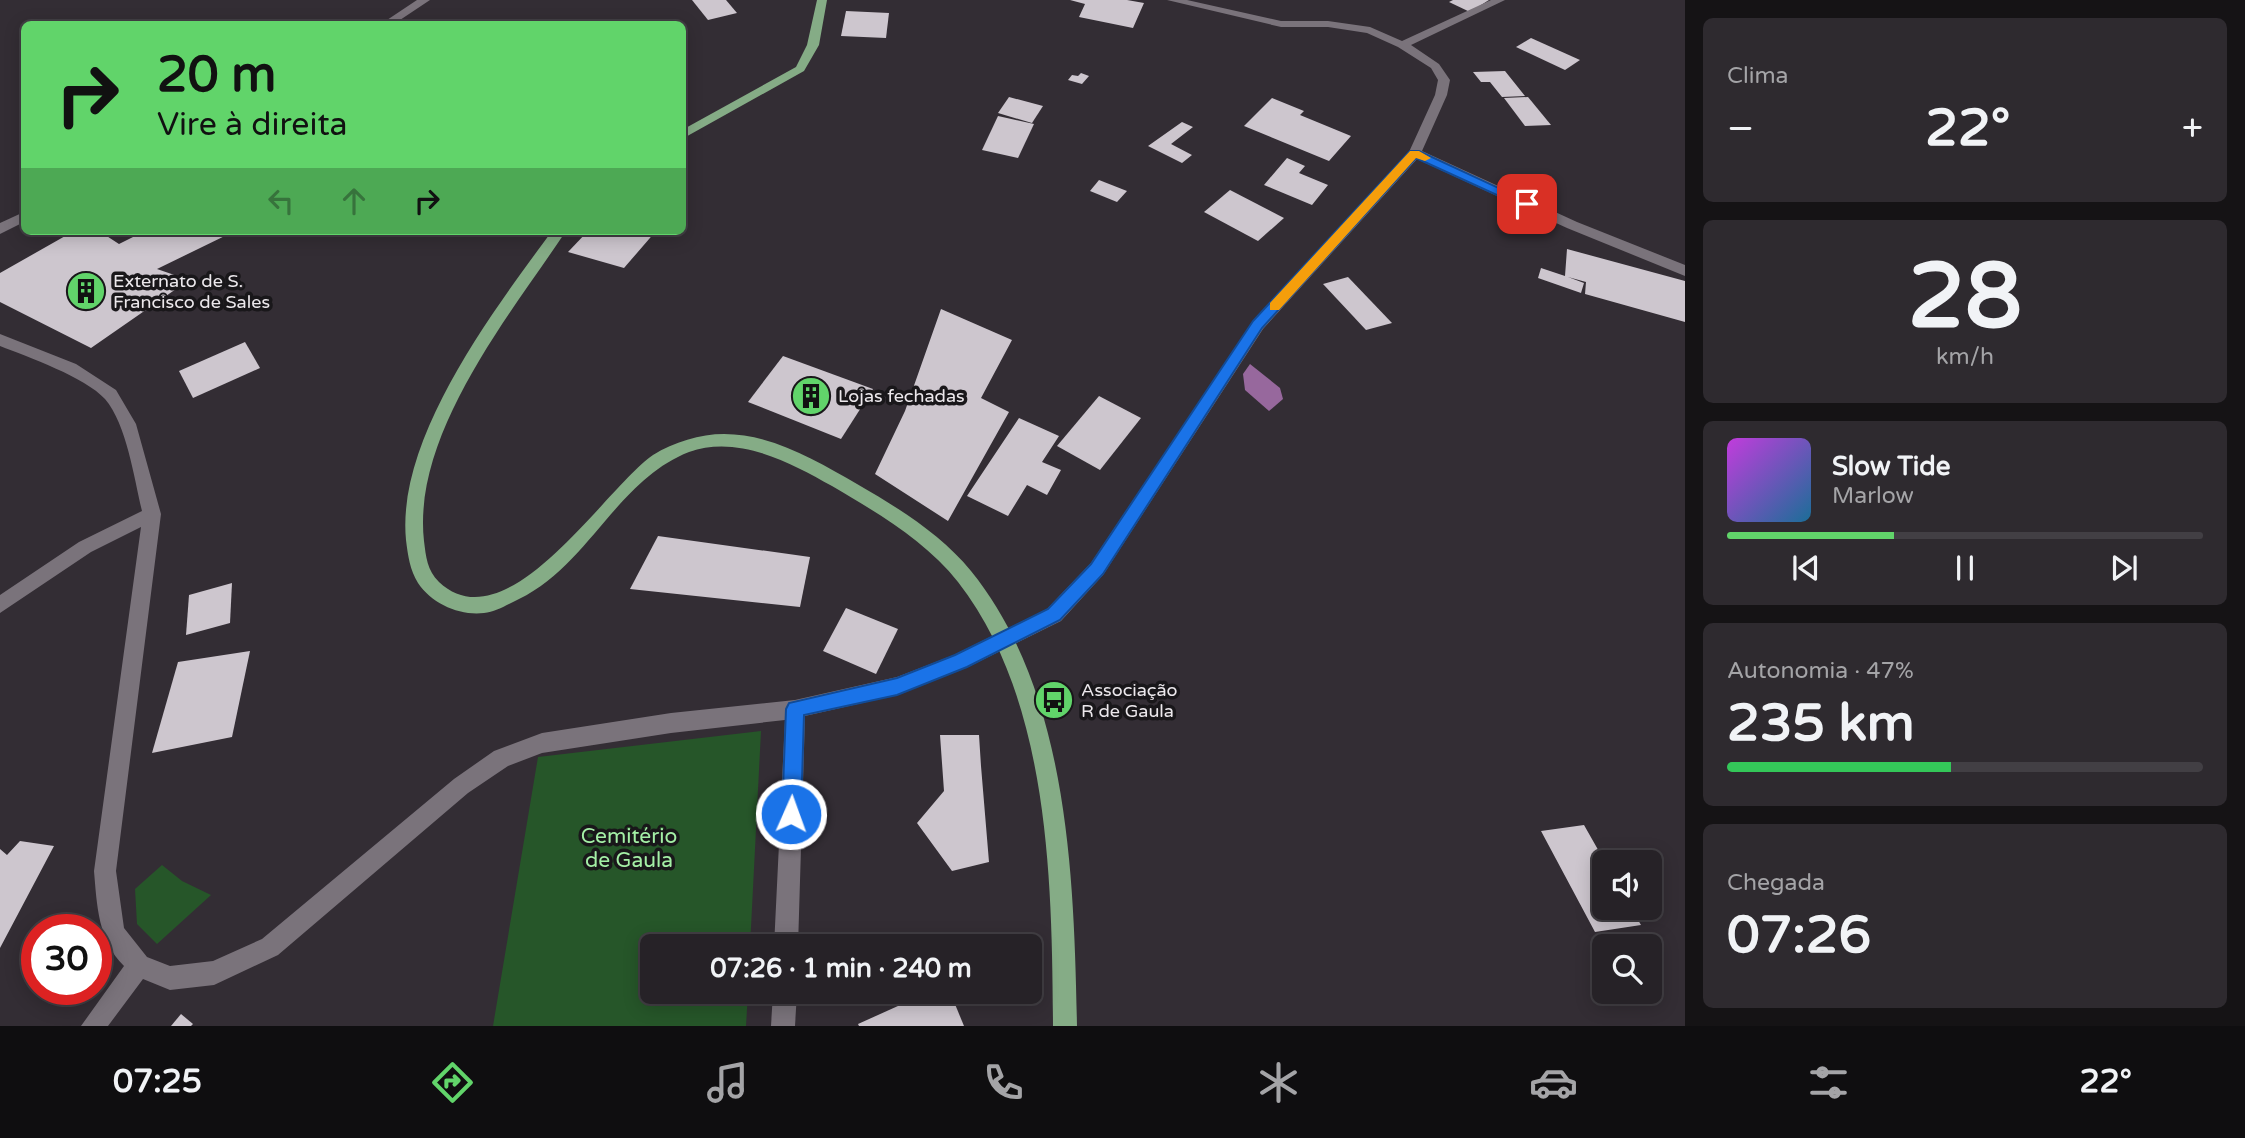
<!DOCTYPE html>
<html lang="pt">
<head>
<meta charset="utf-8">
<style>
	:root { --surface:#262227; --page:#2e2a2f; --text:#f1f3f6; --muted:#a4a4a7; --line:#423f44; --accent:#61d46a }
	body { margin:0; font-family:"Varela Round",sans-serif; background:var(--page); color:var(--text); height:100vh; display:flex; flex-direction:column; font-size:26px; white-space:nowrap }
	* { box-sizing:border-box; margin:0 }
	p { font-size:23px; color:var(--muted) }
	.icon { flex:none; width:38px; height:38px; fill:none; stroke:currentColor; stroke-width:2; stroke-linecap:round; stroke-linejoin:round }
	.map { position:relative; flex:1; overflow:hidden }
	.drawer { display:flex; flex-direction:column; gap:18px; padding:18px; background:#151315; width:560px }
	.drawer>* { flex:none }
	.hud { position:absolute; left:21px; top:21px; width:665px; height:214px; border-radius:10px; box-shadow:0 4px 18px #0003,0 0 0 2px var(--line); background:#61d46a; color:#111; overflow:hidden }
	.buttons { position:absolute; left:1592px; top:850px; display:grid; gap:14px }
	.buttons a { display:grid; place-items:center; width:70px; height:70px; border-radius:10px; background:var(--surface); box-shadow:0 4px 18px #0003,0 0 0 2px var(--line); font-size:35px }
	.speed { position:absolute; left:21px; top:914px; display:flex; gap:14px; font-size:35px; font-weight:700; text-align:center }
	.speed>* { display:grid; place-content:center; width:91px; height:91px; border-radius:50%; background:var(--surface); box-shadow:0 4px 18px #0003,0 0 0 2px var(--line); line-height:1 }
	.speed .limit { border:10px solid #d22; background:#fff; color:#111 }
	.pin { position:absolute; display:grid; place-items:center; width:60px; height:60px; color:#fff; margin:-30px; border-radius:14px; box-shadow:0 4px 10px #0006 }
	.me { position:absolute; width:77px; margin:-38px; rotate:2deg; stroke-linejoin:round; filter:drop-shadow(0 0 5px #0008) }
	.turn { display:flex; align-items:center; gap:24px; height:147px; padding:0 21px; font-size:32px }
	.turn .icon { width:91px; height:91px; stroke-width:2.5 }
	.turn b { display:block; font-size:49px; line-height:60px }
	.lanes { display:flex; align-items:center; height:66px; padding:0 21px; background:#0003; justify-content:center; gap:35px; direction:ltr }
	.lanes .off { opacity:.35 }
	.big { font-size:52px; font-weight:700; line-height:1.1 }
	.drawer .tile { flex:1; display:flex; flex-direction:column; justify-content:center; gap:10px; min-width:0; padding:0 24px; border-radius:10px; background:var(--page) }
	.drawer .dial { align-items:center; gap:0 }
	.dial b { font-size:91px; line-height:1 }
	.song { display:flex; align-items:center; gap:21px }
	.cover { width:84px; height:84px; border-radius:10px; background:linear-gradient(135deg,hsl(290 70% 55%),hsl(200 70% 35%)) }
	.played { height:7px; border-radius:4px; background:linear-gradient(90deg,var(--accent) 35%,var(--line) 35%) }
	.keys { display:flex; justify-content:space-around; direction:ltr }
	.heat { display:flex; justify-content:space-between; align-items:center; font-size:38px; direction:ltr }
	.charge { height:10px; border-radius:5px; background:linear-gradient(90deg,#34c759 47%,var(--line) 0) }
	.trip { position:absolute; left:640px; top:934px; width:402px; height:70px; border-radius:10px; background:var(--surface); box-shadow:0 4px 18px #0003,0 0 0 2px var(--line); font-weight:700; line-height:70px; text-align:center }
	.tabs { display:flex; height:112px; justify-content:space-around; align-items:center; background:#0f0e10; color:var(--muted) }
	.tabs .icon { width:49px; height:49px }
	.tabs .active { color:var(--accent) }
	.tabs b { font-size:32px; color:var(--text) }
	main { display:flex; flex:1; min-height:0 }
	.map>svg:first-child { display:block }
	.green { fill:#265629 }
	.water { fill:#97689d }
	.building { fill:#cdc6ce }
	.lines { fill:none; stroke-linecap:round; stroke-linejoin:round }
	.minor { fill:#7a737b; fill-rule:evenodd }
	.major { fill:#85ac86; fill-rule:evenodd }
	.route { fill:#1a73e8; stroke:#114b97; stroke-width:2 }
	.slow { fill:#f59e0b }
	.labels { text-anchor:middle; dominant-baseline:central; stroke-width:7; stroke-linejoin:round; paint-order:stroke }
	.poi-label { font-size:18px; fill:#ece8ec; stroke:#19171a; text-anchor:start }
	.near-park-label { font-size:21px; fill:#a4f0a6; stroke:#19171a }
</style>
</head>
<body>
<main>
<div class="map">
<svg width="1685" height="1026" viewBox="0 0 1685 1026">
	<rect width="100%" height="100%" fill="#332d34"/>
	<g class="green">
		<polygon points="761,731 750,947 653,947 653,992 748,992 746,1026 493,1026 538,757"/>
		<polygon points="162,865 182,881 211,895 157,944 137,924 135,889"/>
	</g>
	<polygon class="water" points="1250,364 1280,388 1283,399 1269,411 1245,390 1243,374"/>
	<g class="building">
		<polygon points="692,0 726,0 737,13 708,20"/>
		<polygon points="1070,0 1127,0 1144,3 1133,28 1079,17 1085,4"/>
		<polygon points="1453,0 1489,0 1470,12 1449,2"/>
		<polygon points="846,11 889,13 886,38 841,36"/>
		<polygon points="1531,38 1580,60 1565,70 1516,47"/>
		<polygon points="1505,71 1525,96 1502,97 1490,82 1481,82 1473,72"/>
		<polygon points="1081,73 1089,76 1082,84 1068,80 1072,75 1078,76"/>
		<polygon points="1009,97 1043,106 1032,123 998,113"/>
		<polygon points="1528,97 1551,125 1525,126 1504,98"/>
		<polygon points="1272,98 1304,111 1300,115 1351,136 1329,161 1244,126"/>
		<polygon points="998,116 1034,124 1018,158 982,150"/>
		<polygon points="1182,122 1193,127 1171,144 1192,155 1182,163 1148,146"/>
		<polygon points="1287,158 1305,166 1299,173 1328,185 1312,205 1264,185"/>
		<polygon points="1099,180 1127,191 1117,202 1090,191"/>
		<polygon points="1230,190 1284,218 1258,241 1204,212"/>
		<polygon points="74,231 99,231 119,244 145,231 235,231 157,269 189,280 91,348 0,302 0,273"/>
		<polygon points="588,231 656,231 624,268 568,252"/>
		<polygon points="1567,249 1685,281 1685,322 1585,294 1586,282 1568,277 1584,283 1581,293 1538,278 1541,268 1565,276"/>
		<polygon points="1348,277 1392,323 1366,330 1323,284"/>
		<polygon points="941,309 1012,340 981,398 1009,412 948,521 875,474 905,411"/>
		<polygon points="245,342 260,368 193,398 179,371"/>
		<polygon points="783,356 873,389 841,439 748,402"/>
		<polygon points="1099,396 1141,418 1100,470 1057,446"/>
		<polygon points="1019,418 1059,436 1042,462 1061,470 1047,495 1027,485 1008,516 967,496"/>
		<polygon points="658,536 810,557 800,607 630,589"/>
		<polygon points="232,583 230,623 186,635 189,595"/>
		<polygon points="846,608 898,629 876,674 823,651"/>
		<polygon points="250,651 232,737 152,753 178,662"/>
		<polygon points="940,735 979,735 981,766 989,862 952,871 917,823 944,791"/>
		<polygon points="1584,825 1605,862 1605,908 1631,908 1641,925 1595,932 1541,831"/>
		<polygon points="20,841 54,846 0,948 0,849 7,855"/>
		<polygon points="929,992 950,992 964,1026 859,1026 858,1024"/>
		<polygon points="181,1014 193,1024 191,1026 171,1026"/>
	</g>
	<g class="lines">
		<g class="minor">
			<polygon points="417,0 430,0 394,24 381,24"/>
			<path d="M1167 0H1187L1281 21H1328L1370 27 1402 41 1491 0H1505L1411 45 1439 64 1450 80 1447 95 1422 151 1577 222 1685 265V276L1567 228 1417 159 1263 329 1103 575 1061 621 968 667 897 695 805 716 798 947H774L785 720 671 733 542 753 508 766 468 793 278 955 214 985 170 990 143 979 108 1026H81L124 966C98 940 97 906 94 871L141 527 91 552 0 613V595L79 542 142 511C134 478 127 425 105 399 85 377 28 357 0 346V334L76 364 116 390 136 424 161 514 116 871 124 928 147 957 170 966 213 961 262 939 454 779 494 751 542 733 671 713 795 700 897 677 954 655 1047 609 1091 563 1253 321 1409 152 1435 95 1438 80 1431 68 1398 47 1367 33 1328 27H1281Z"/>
			<polygon points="24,212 24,222 0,234 0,223"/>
			<polygon points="773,992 797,992 795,1026 771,1026"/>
		</g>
		<g class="major">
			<polygon points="817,0 827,0 819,45 804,71 682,139 682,130 796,67 807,45"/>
			<path d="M552 231H566C510 315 412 434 424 541 426 557 427 570 439 582 507 646 605 488 653 455 674 442 700 434 724 434 772 434 817 461 857 484 897 507 941 534 971 571 1069 692 1074 877 1077 1026H1053C1052 882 1050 700 958 582 926 541 876 512 832 486 791 463 738 434 689 452 617 480 588 566 519 599 508 604 496 612 484 613 460 616 432 604 418 583 410 570 408 556 406 540 396 438 494 310 552 231Z"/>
		</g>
	</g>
	<polygon class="route" points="1410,151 1419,151 1533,204 1527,208 1523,207 1416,158 1262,328 1103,574 1060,620 967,667 897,695 804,715 801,814 798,821 791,824 784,821 782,814 786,709 789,703 897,678 955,655 1048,609 1091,564 1253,321"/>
	<polygon class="slow" points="1410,151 1419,151 1431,158 1425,161 1416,158 1279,310 1270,310 1270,303"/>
	<defs>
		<g id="building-disc" transform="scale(2.0125)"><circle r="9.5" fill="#61d46a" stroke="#19171a"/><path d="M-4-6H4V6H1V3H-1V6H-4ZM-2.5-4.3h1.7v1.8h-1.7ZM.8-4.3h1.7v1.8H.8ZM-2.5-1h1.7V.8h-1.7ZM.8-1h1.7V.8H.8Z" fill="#111"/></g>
		<g id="bus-disc" transform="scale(2.0125)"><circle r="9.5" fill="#61d46a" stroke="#19171a"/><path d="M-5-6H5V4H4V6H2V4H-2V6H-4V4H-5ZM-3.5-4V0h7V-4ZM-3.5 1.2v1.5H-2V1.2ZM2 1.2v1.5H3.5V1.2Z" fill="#111"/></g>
	</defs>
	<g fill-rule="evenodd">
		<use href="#building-disc" x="86" y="291"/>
		<use href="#building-disc" x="811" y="396"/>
		<use href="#bus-disc" x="1054" y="700"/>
	</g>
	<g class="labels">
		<g class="poi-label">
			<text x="113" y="281">Externato de S.<tspan x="113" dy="21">Francisco de Sales</tspan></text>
			<text x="838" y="396">Lojas fechadas</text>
			<text x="1081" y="690">Associação<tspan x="1081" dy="21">R de Gaula</tspan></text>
		</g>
		<g class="near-park-label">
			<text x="629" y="836">Cemitério<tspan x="629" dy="24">de Gaula</tspan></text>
		</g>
	</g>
</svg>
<div class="buttons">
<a><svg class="icon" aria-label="sound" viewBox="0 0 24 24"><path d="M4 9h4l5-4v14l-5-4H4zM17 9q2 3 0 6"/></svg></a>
<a><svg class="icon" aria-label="search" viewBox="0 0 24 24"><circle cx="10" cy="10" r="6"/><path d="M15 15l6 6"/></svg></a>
</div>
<div class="speed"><div class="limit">30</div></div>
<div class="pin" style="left:1527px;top:204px;background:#d93025"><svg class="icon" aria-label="arrive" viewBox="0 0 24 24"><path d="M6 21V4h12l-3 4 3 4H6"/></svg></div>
<svg class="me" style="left:791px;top:814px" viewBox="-20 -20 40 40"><circle r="17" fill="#1a73e8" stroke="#fff" stroke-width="3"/><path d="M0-11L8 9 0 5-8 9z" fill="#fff"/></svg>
<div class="trip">07:26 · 1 min · 240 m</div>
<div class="hud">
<div class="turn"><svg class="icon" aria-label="right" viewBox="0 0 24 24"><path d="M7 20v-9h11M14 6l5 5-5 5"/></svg><div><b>20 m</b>Vire à direita</div></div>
<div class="lanes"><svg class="icon off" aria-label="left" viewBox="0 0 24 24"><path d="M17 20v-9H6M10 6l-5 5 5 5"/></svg><svg class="icon off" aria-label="ahead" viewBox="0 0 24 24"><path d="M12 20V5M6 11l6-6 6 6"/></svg><svg class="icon" aria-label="right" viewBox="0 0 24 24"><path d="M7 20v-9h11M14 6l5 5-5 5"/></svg></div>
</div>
</div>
<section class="drawer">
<div class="tile"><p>Clima</p>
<div class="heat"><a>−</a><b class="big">22°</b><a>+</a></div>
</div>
<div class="tile dial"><b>28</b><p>km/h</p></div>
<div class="tile">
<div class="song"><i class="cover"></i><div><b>Slow Tide</b><p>Marlow</p></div></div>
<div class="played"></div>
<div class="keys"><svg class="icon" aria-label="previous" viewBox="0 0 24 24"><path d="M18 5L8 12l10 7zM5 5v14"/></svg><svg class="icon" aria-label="pause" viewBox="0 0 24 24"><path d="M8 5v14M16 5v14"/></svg><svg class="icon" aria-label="next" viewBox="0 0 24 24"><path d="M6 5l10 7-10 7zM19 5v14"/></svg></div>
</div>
<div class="tile"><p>Autonomia · 47%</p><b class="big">235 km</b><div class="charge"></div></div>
<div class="tile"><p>Chegada</p><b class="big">07:26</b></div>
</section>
</main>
<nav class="tabs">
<b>07:25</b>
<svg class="icon active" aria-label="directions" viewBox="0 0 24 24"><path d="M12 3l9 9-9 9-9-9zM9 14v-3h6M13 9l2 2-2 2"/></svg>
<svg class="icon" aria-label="music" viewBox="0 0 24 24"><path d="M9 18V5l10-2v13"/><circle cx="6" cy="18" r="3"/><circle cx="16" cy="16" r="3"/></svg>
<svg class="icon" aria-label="phone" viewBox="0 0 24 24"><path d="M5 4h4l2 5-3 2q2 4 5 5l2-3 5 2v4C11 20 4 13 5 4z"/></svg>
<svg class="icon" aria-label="climate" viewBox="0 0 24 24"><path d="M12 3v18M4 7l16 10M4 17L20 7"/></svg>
<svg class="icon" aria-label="car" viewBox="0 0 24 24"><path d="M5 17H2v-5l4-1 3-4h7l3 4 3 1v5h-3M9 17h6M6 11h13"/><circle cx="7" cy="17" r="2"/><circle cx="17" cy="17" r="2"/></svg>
<svg class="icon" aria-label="filters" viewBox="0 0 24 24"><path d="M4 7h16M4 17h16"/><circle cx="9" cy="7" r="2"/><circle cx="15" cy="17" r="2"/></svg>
<b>22°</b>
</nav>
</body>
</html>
